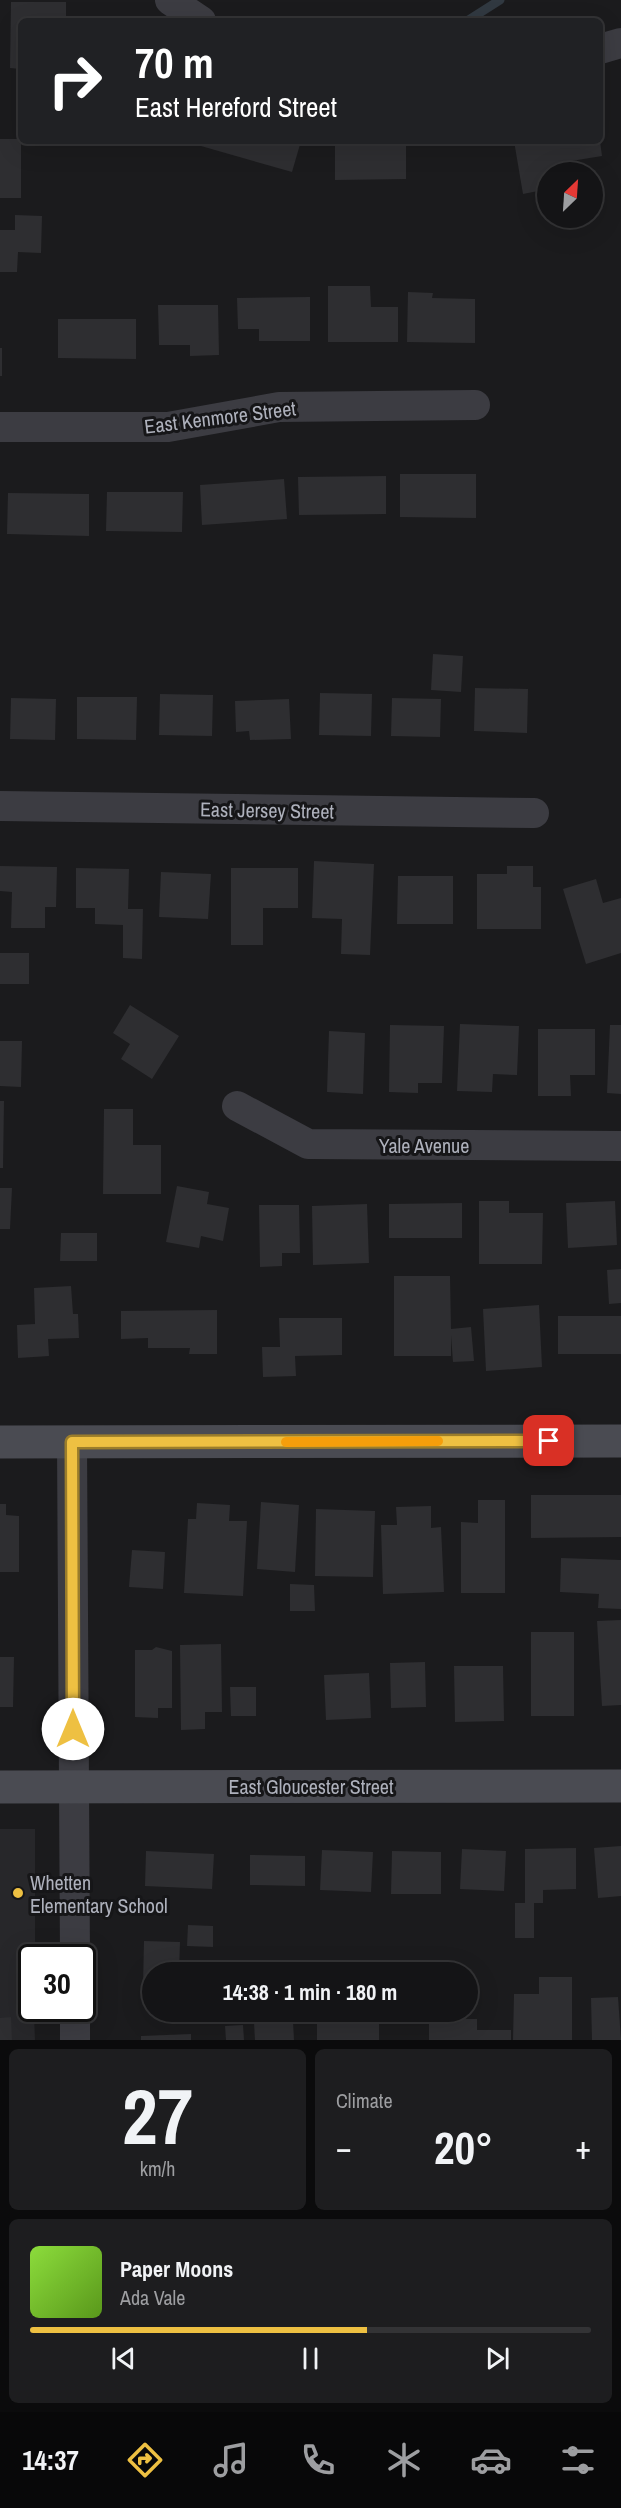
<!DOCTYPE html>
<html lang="en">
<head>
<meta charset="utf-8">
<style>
	:root { --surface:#141416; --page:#1d1d1f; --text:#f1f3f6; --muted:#9d9ea1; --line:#333335; --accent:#eec042 }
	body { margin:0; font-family:"Archivo Narrow",sans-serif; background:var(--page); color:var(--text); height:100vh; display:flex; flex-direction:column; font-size:22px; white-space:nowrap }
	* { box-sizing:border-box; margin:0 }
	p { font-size:20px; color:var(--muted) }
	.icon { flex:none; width:33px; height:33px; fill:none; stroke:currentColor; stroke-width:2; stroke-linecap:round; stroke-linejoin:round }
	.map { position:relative; height:2040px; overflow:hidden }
	.sheet { display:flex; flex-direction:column; gap:9px; padding:9px; background:#0b0b0c; flex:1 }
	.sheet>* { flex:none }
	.hud { position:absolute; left:18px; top:18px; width:585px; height:126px; border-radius:9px; box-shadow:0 6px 24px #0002,0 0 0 2px var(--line); background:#202124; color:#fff; overflow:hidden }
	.needle { width:39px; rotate:25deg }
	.controls { position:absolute; left:537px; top:162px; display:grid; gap:12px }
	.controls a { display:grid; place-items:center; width:66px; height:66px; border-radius:50%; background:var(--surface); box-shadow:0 6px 24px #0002,0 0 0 2px var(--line); font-size:30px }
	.speed { position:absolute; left:18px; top:1944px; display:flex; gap:12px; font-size:30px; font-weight:700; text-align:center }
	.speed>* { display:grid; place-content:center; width:78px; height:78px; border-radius:50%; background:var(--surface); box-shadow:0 6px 24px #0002,0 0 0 2px var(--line); line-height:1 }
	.speed .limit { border:3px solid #111; border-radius:9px; background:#fff; color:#111 }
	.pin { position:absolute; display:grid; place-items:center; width:51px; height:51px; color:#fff; margin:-26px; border-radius:12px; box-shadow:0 3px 9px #0006 }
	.me { position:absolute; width:66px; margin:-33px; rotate:0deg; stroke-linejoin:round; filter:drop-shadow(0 0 4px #0008) }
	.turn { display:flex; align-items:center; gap:21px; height:126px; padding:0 18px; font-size:27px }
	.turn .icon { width:78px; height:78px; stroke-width:2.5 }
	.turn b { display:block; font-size:42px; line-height:51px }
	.big { font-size:45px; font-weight:800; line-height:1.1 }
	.sheet .card { flex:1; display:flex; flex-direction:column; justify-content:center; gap:9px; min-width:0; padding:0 21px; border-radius:9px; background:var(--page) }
	.sheet .dial { align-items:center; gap:0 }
	.dial b { font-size:78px; line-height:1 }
	.song { display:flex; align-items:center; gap:18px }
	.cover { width:72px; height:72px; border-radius:9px; background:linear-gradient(135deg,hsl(90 70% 55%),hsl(90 70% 35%)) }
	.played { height:6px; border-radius:3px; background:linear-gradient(90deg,var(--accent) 60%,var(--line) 60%) }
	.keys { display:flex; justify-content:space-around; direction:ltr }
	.heat { display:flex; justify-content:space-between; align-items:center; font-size:33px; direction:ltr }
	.sheet .tiles { flex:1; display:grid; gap:9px; grid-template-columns:1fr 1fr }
	.card:last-child { grid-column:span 2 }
	.trip { position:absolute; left:142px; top:1962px; width:336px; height:60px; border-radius:30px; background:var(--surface); box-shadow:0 6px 24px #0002,0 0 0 2px var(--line); font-weight:800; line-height:60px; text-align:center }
	.dock { display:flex; height:96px; justify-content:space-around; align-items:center; background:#080809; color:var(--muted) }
	.dock .icon { width:42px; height:42px }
	.dock .active { color:var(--accent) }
	.dock b { font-size:27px; color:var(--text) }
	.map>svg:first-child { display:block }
	.built { fill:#27272a }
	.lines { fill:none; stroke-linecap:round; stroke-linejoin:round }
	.stream { stroke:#313941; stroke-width:9 }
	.building { fill:#2e2e31 }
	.street { stroke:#3c3c42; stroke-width:30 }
	.secondary { stroke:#4a4b52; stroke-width:33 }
	.route-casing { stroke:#9b7d2b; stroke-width:15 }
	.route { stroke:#eec042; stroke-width:10 }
	.slow { stroke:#f59e0b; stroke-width:10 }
	.poi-dot { fill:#eec042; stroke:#161618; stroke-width:2 }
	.labels { text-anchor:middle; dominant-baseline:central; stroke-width:6; stroke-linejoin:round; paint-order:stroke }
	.street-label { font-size:20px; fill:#aeb1bc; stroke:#161618 }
	.poi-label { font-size:20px; fill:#aeb1bc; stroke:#161618; text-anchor:start }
</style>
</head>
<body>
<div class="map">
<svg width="621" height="2040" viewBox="0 0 621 2040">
	<rect width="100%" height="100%" fill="#1b1b1d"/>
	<polygon class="built" points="0,1829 35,1829 35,1957 32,1958 35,2040 0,2040"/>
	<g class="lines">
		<polyline class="stream" points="467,21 500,0"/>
	</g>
	<g class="building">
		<polygon points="11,2 66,2 66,21 21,21 21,69 10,68"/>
		<rect x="0" y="139" width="21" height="59"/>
		<polygon points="202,141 301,141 292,172 201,146"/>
		<polygon points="335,141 406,141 406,179 335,180"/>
		<polygon points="514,141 600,141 602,156 565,162 567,172 548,172 548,189 523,194"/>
		<polygon points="15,215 42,216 41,253 18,252 17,272 0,272 0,230 15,230"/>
		<polygon points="328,286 370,286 371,307 398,307 398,342 328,342"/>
		<polygon points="408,292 433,293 432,298 475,299 475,343 407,342"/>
		<polygon points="310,297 310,341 259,341 259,329 238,329 237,298"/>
		<polygon points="158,305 218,305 219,355 190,356 190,345 159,345"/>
		<polygon points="58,319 136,319 136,359 58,358"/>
		<rect x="0" y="348" width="2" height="28"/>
		<polygon points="400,474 476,474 476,518 400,517"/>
		<polygon points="386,476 386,514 299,515 298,477"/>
		<polygon points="284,479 287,519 202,525 200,485"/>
		<polygon points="107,492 183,492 182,532 106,531"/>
		<polygon points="8,493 89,494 89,536 7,534"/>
		<polygon points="433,654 463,656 461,692 431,690"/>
		<polygon points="475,688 528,689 527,733 474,731"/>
		<polygon points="320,693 372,694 371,736 319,735"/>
		<polygon points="160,694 213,695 212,736 159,735"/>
		<polygon points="77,697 137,697 136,740 77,739"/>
		<polygon points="11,698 56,699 55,740 10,739"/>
		<polygon points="392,698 441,699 440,737 391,736"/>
		<polygon points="289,699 291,739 250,740 249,731 236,732 235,701"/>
		<polygon points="314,861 374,864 370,955 341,954 342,919 312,918"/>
		<polygon points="0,866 57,867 56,907 45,907 45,928 11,928 12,892 0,891"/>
		<polygon points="507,866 533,866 533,887 541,887 541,929 477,929 477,874 507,874"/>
		<polygon points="76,868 129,869 128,909 143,909 142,959 123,958 123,925 95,924 95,908 76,908"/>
		<polygon points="231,868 298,868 298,908 263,908 263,945 231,945"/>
		<polygon points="161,872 211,874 208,919 159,917"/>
		<polygon points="398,876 453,876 453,924 397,924"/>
		<polygon points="596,879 603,903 621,898 621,953 586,964 563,889"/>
		<rect x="0" y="953" width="29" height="31"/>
		<polygon points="130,1005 179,1036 152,1079 121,1059 130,1044 113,1033"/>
		<polygon points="460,1024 519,1026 517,1075 493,1074 492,1092 457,1091"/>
		<polygon points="390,1025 444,1026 442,1083 418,1083 418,1093 389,1092"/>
		<polygon points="610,1025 621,1025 621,1094 607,1093"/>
		<polygon points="538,1029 595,1029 595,1075 570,1075 571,1096 538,1096"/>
		<polygon points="329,1031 365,1033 363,1094 327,1092"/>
		<polygon points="0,1041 22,1041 21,1087 0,1086"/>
		<polygon points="0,1101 4,1101 3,1168 0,1168"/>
		<polygon points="104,1109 133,1109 133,1145 161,1145 161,1194 103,1194"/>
		<polygon points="177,1186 209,1192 207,1204 229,1208 223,1241 201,1236 199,1248 166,1242"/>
		<polygon points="0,1188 12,1188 10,1229 0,1229"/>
		<polygon points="479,1201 509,1201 509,1213 543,1213 542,1264 479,1264"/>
		<polygon points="615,1201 617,1245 568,1248 566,1203"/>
		<polygon points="462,1203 462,1238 389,1238 389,1204"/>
		<polygon points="367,1204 369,1263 313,1265 312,1206"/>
		<polygon points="259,1205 299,1205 300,1253 282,1253 282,1266 260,1267"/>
		<polygon points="61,1233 97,1233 97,1261 60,1261"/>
		<polygon points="621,1269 621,1303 609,1304 607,1270"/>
		<polygon points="394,1276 450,1276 451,1329 471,1327 474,1361 453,1362 451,1335 451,1356 394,1356"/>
		<polygon points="71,1286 73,1314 78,1314 79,1338 48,1339 49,1356 18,1358 17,1325 35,1324 34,1288"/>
		<polygon points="539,1305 542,1367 486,1371 483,1309"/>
		<polygon points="217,1310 217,1354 189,1354 190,1348 148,1348 148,1338 121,1339 121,1311"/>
		<rect x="558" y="1316" width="63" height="38"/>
		<polygon points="279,1318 342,1318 342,1355 295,1356 296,1376 263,1377 262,1347 280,1347"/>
		<polygon points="531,1495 621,1495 621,1537 531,1538"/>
		<polygon points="478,1500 505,1500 505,1593 461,1593 461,1522 478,1523"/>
		<polygon points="261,1502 299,1505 295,1572 257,1569"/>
		<polygon points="197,1503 230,1505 229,1521 247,1521 243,1596 184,1593 188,1519 196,1519"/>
		<polygon points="0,1504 6,1504 6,1515 19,1516 19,1572 0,1572"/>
		<polygon points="431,1506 431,1528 441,1527 444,1592 383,1594 381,1525 397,1525 396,1507"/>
		<polygon points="316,1509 375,1511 373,1577 315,1576"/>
		<polygon points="132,1550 165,1552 163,1589 129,1587"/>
		<polygon points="561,1558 621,1560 621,1609 598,1608 599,1594 560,1592"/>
		<polygon points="290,1584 314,1585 315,1611 290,1611"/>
		<polygon points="621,1620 621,1705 602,1706 597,1621"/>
		<rect x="531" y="1632" width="43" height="84"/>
		<polygon points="221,1644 222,1712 205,1712 205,1729 181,1730 180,1645"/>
		<polygon points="156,1647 172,1651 172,1708 158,1708 158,1718 135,1717 135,1650 152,1650"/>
		<polygon points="0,1657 14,1657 13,1707 0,1707"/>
		<polygon points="425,1662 426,1707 391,1708 390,1663"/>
		<polygon points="454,1666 503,1666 504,1721 455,1722"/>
		<polygon points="369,1673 371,1718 326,1720 324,1675"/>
		<polygon points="230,1687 256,1687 256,1716 231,1716"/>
		<polygon points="621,1846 621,1896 598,1898 594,1848"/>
		<polygon points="576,1848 576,1889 543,1890 543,1903 534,1903 534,1938 515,1938 515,1903 525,1903 525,1849"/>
		<polygon points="462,1849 506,1851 504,1891 460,1889"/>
		<polygon points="322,1850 373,1852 371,1892 320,1890"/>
		<polygon points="146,1851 214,1854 212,1889 145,1886"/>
		<polygon points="392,1851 441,1852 441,1894 391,1894"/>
		<polygon points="250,1855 305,1856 305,1886 250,1885"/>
		<polygon points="188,1925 213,1926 213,1947 187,1946"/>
		<polygon points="144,1941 180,1942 179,1972 153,1972 153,1985 143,1985"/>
		<polygon points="539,1977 572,1977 572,2040 513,2040 514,1994 539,1994"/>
		<polygon points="618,1997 621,2040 592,2040 591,1998"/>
		<polygon points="11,2017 12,2040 0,2040 0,2018"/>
		<polygon points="317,2017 379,2018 379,2040 317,2040"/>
		<polygon points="429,2019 477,2019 477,2030 511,2030 511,2040 429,2040"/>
		<polygon points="293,2021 294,2040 255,2040 254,2023"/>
		<polygon points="243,2025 244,2040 226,2040 225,2026"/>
		<polygon points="191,2034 191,2040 141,2040 141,2036"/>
	</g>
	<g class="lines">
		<g class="street">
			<polyline points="170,0 201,21"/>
			<polyline points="600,49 621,43"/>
			<polyline points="0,427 168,427 279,407 475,405"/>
			<polyline points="0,806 534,813"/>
			<polyline points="237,1106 308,1144 621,1146"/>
			<polyline points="72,1442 75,1958"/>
			<polyline points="75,2008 75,2040"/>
		</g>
		<g class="secondary">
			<polyline points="0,1442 621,1441"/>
			<polyline points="0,1787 621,1786"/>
		</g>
	</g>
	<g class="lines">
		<g class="route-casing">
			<polyline id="route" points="73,1729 72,1442 549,1441"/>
		</g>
		<use href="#route" class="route"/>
		<polyline class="slow" points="286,1442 438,1441"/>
	</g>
	<circle class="poi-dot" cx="18" cy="1893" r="6"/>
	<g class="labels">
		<g class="street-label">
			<text transform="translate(220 417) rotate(-7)">East Kenmore Street</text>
			<text transform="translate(267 810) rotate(1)">East Jersey Street</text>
			<text x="424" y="1145">Yale Avenue</text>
			<text x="311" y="1786">East Gloucester Street</text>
		</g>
		<g class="poi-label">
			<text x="30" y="1882">Whetten<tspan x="30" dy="23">Elementary School</tspan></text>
		</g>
	</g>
</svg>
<div class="controls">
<a><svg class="needle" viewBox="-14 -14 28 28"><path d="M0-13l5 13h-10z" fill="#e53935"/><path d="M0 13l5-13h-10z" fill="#9d9ea1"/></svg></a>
</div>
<div class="speed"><div class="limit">30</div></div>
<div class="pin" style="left:549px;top:1441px;background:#d93025"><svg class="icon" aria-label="arrive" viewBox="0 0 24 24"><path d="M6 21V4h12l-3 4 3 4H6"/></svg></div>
<svg class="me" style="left:73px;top:1729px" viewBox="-20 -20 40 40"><circle r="19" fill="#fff"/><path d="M0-13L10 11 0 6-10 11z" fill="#eec042"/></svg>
<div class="trip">14:38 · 1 min · 180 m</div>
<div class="hud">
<div class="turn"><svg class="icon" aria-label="right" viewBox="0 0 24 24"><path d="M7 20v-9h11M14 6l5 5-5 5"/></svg><div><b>70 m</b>East Hereford Street</div></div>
</div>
</div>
<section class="sheet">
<div class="tiles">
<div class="card dial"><b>27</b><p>km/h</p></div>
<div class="card"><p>Climate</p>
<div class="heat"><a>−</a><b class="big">20°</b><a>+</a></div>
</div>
<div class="card">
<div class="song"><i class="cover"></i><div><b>Paper Moons</b><p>Ada Vale</p></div></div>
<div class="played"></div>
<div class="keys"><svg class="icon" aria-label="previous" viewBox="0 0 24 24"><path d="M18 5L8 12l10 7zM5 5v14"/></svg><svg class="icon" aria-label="pause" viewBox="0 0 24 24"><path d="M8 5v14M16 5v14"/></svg><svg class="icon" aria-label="next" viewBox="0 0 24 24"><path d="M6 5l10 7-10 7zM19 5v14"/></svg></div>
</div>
</div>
</section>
<nav class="dock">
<b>14:37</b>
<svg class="icon active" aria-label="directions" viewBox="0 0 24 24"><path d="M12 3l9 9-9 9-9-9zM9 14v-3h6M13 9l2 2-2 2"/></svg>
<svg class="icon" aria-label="music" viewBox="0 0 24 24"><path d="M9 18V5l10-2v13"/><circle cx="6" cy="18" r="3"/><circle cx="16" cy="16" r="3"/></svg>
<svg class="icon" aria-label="phone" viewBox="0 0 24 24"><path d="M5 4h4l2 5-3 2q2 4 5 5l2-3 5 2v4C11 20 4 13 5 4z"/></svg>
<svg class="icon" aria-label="climate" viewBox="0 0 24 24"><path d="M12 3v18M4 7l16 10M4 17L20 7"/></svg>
<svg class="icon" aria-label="car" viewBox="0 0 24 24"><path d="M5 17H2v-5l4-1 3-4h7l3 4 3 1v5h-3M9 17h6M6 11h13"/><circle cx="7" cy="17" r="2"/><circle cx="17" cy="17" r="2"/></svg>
<svg class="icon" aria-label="filters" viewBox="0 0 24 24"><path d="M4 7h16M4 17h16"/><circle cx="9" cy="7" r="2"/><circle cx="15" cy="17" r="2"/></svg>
</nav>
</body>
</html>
